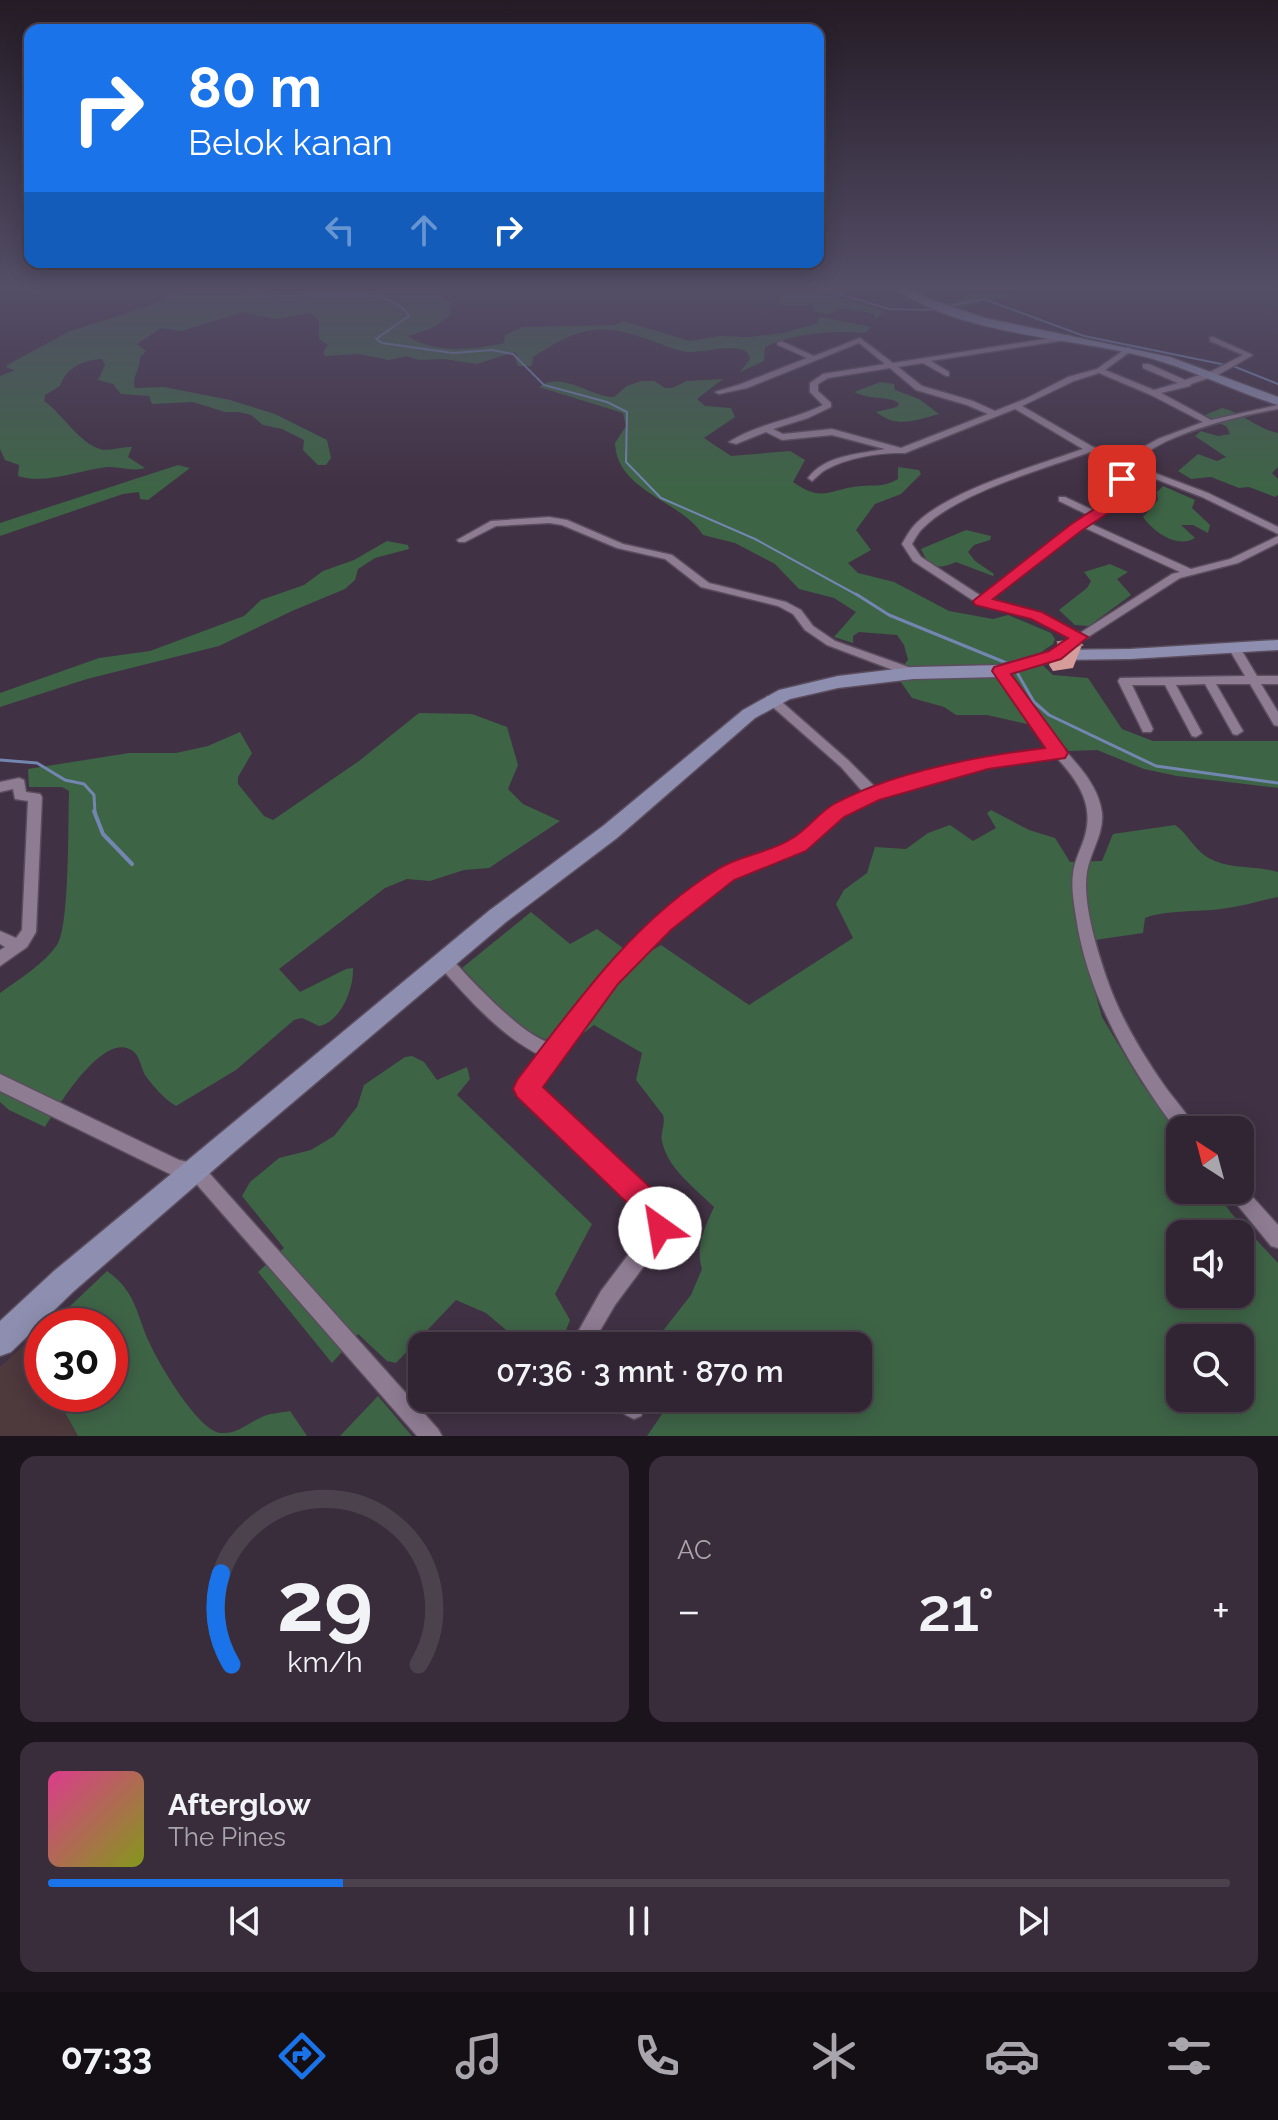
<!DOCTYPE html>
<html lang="id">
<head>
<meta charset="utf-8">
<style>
	:root { --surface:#312533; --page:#392d3b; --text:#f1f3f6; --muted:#a8a5ac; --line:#4c424e; --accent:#1a73e8 }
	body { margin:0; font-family:Raleway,sans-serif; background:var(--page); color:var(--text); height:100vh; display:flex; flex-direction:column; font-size:30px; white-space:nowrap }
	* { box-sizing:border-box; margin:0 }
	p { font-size:26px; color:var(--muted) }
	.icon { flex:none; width:44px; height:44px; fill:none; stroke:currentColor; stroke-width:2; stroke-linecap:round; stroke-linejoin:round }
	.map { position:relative; height:1436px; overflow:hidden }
	.drawer { display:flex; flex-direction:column; gap:20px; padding:20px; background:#1b141c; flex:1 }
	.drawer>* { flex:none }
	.banner { position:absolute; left:24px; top:24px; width:800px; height:244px; border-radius:16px; box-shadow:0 4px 20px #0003,0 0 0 2px var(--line); background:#1a73e8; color:#fff; overflow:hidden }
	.needle { width:52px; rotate:324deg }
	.tools { position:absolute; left:1166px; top:1116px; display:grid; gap:16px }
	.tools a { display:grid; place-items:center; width:88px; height:88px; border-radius:16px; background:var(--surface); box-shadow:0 4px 20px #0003,0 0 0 2px var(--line); font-size:40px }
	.speed { position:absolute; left:24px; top:1308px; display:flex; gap:16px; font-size:40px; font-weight:700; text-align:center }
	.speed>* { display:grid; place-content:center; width:104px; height:104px; border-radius:50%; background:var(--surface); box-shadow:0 4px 20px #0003,0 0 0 2px var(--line); line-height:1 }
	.speed .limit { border:12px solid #d22; background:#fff; color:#111 }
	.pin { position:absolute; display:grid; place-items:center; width:68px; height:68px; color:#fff; margin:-34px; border-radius:16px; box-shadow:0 4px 12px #0006 }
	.me { position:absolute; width:88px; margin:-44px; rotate:328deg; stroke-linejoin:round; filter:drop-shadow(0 0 6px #0008) }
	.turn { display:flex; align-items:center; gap:28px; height:168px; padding:0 32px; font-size:36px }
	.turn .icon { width:104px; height:104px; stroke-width:2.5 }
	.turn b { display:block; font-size:56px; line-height:68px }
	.lanes { display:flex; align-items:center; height:76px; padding:0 32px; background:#0003; justify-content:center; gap:40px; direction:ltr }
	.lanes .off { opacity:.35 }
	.big { font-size:60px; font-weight:600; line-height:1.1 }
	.drawer .tile { flex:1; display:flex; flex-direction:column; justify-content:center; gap:12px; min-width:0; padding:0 28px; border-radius:16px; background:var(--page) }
	.drawer .dial { align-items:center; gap:0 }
	.dial svg { height:208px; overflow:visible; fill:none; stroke:var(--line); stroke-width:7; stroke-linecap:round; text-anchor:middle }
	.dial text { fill:var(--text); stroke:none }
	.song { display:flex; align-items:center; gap:24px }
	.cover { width:96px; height:96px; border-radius:12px; background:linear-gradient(135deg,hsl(330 70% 55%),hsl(70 70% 35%)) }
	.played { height:8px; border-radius:4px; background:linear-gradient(90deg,var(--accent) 25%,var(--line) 25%) }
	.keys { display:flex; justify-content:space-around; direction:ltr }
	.heat { display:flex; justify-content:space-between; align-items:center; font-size:44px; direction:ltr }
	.drawer .tiles { flex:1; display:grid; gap:20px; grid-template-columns:1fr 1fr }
	.tile:last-child { grid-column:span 2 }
	.trip { position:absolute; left:408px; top:1332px; width:464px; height:80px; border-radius:16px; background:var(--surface); box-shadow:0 4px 20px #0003,0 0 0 2px var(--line); font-weight:600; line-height:80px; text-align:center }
	.dock { display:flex; height:128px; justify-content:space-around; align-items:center; background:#140f14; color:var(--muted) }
	.dock .icon { width:56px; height:56px }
	.dock .active { color:var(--accent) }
	.dock b { font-size:36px; color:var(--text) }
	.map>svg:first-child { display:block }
	.education { fill:#4e393d }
	.green { fill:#3e6446; fill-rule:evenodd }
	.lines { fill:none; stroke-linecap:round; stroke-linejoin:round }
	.stream-far2 { stroke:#7286b0; stroke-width:2 }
	.stream-far1 { stroke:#7286b0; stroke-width:3 }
	.stream { stroke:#7286b0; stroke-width:4 }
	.street-casing { stroke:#5a4d5d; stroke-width:3 }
	.secondary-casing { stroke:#5a4d5d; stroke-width:3 }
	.street { fill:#8e7c92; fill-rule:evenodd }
	.secondary { fill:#8e8eb0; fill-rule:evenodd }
	.wall { fill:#d59c99 }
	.building { fill:#f8b5b2; stroke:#ae7f7d; stroke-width:2 }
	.route { fill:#e11d48; stroke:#92132f; stroke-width:2 }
</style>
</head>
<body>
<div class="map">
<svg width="1278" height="1436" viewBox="0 0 1278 1436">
	<rect width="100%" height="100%" fill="#413144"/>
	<polygon class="education" points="26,1343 42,1372 42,1394 55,1394 78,1436 0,1436 0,1367"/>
	<g class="green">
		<path d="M191 287H425L451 303V315L432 328 408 336C433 354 475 350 504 343L505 335 522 327 615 325 623 321 690 341 720 336 749 337 784 333 818 323V318L823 317 871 327 865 333C833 330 794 333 765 347L764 361 740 372 750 359 748 353C733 342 707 353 688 352 674 351 661 343 647 339 598 321 576 329 533 357L532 366H518L515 358 518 355 514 352 477 364 444 359 419 360 407 356 389 360 359 354 325 356 323 353 328 345 319 339V321L311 313 276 319 244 312 181 331 161 328 137 344 146 351 140 357C141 369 131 377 135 388L164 387 230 400 275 414 327 440 331 458 326 465H318L303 450 304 440 282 429 263 425 251 415 239 412H225L193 402 152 404 149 396 121 394 113 384 98 380 105 365 102 359C83 360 66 368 60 386L45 395 44 401C63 414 79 443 100 449 109 452 121 446 132 447L128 457 145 468C132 472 120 466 107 467 80 470 45 485 18 476L19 465 5 460 0 449V376L15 370 7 368V365L68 332 154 304 176 290Z"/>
		<polygon points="815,289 884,311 875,320 874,314 842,308 830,314 814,312 814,305 786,306 779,303 784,292"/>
		<path d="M971 290 1016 295 1020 298C996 298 973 301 952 313L937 307 963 298Z"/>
		<path d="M723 379 697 399 705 406 731 408 735 417 704 438 731 456 790 451 805 460 793 482C824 504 830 488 861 486 875 485 885 487 898 479V467L919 470 921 474 901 494 875 504 856 530 871 550 848 563 858 573 894 582 949 611 993 619 1008 615 1051 633 1055 639 1053 644 1034 657 1053 675 1088 678 1122 729 1153 741H1278V788L1177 776 1144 769 1097 750 1069 751 1055 737 1027 724 987 715H956L944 707 912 698 891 668 903 666 908 660 904 645 897 635 859 632 853 636V643L834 637 856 612 834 598 799 589 775 564 735 543 703 535C681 500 617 492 615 443L626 426 623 413 539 387C561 370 591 397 614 397L627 386 641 381H654L665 388H672L687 381Z"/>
		<path d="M880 382 894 384 895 390 919 399 939 414C915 420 898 429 876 412L897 407 899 403C886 395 873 401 854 392Z"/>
		<path d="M1222 408C1243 413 1257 429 1278 433V467L1272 473 1278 479V495L1275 497 1249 487 1239 488 1211 477 1191 479 1178 471 1198 454 1217 461 1226 457 1195 436 1201 431 1218 436 1230 434 1227 427 1205 415Z"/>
		<polygon points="178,465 190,468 148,500 140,499 139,492 123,494 0,536 0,523"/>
		<path d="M1163 486 1195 500 1192 508 1210 525 1208 533 1193 525H1181L1195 538C1177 549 1154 532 1143 517L1158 500 1157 492Z"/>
		<path d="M966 530 991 536 990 540 974 545 968 552 975 561 994 574 993 576 956 562C938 570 929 568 921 549Z"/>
		<polygon points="387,541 408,545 409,549 375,558 358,569 355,580 345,589 292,611 219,646 87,679 0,707 0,693 99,658 150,651 244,616 261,600 304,585 323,571 354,560"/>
		<polygon points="1110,564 1128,572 1117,579 1131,595 1089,626 1075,625 1059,610 1087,588 1091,581 1084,572"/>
		<path d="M419 713 472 714 507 727 518 765 508 789 523 804 560 821 489 868 464 870 430 881 407 879 385 888 279 969 300 992 346 969 353 968C354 988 341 1022 319 1026L302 1018 294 1020 236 1070 176 1106C164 1099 153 1086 145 1075 141 1068 140 1057 134 1052 105 1027 57 1108 45 1127L9 1110 0 1102V993C19 979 43 965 57 945 70 927 68 819 69 791L62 787H29L28 769 129 753H176L208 746 240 732 252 753 238 777V784L264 816 273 820 359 761Z"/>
		<path d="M991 810 1029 830 1055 838 1070 862 1102 861 1113 834 1175 825C1188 834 1193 848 1207 857 1228 870 1255 865 1278 872V897C1259 901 1240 907 1221 909 1199 912 1163 910 1145 918L1143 933 1081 942 1102 1017 1142 1084 1181 1130 1180 1190H1215L1231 1213 1278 1263V1436H647L673 1398H858V1346H651L691 1295 702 1269C695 1247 705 1227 714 1207 695 1188 667 1168 662 1141 660 1132 666 1125 663 1115L636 1080 642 1053 594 1025C587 1030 577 1040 568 1042 534 1050 484 990 462 968L531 912 570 944 597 929 638 959 661 945 749 1005 853 938 836 904 844 890 867 873 875 847 906 849 928 833 950 825 973 841 996 828 987 813ZM1180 1234H1240V1294H1180ZM1180 1338H1240V1398H1180Z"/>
		<polygon points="412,1056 424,1062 437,1080 467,1067 470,1079 457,1095 592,1224 555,1294 570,1320 560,1346 525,1346 486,1313 456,1300 396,1363 387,1361 358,1334 332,1363 258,1272 284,1248 242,1196 250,1182 279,1158 311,1150 334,1136 357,1107 364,1085 405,1057"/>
		<path d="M107 1271C137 1292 136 1315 150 1344 159 1364 199 1432 221 1433 237 1434 245 1425 260 1418 269 1413 280 1413 290 1411L307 1436H78L55 1394H110V1326H72L66 1310Z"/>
		<polygon points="378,1396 412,1436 340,1436"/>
	</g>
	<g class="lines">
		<g class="stream-far2">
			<path d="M229 287C247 291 266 295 285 296 319 296 389 283 409 316L376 339 382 343 453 353 492 350 513 354 544 385 607 402 627 412 626 462 661 498 755 539 859 596"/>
			<polyline points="816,287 889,309 937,310"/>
			<polyline points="948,306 984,299 1084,336 1226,365"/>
			<polyline points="1233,366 1278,384"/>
		</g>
		<g class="stream-far1">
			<polyline points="856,594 889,615 1009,664"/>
			<polyline points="1015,669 1034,702 1049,715 1156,766 1278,783"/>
			<polyline points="0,760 37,763 65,780 84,784 94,795 95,813"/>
		</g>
		<polyline class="stream" points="94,811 103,834 132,864"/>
		<g class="street-casing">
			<g id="street">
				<path d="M1069 335 1073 337 1072 339 931 361 949 372V376H946L923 363 898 367 922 386 973 401 995 411 1025 399 1068 377 1097 369 1128 347 1132 349 1131 351 1105 370 1154 390 1178 383 1143 368V364H1149L1185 380 1212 371 1243 355 1210 341V337H1213L1253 355 1218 375 1191 384 1190 386 1161 393 1211 420 1278 405V409C1240 416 1203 425 1167 441 1154 447 1142 456 1128 463L1208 493 1278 527V534L1202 497 1135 471 1127 476 1120 503 1089 523 1191 569 1230 559 1278 536V543L1238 563 1180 578 1074 646 1068 642 1073 638 1033 618 977 603 913 561 902 544C905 539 908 533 912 528 941 492 1039 465 1083 449L1015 409 905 453C882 452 849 457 827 469 821 472 817 477 812 481L808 478C825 455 859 454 885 449L832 435 782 440 766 432 736 444 729 442C756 424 793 420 823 405L810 392V383L823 374 885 364 859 343 747 388 719 394 715 392 741 384 807 358 778 345 777 343 781 341 814 356 860 338 893 363ZM890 368 916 390 967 405 988 414 901 448 832 429 783 434 773 429 808 418 831 407V403L818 391V384L828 378ZM1099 373 1151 395 1203 422 1158 439 1122 459 1093 447 1022 406 1074 381ZM1090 452 1123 464 1127 468 1119 475 1113 500 1095 511 1065 497H1059V501L1088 515 981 596 921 557 912 544C915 539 918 533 922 529 958 492 1042 470 1090 452ZM1083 527 1180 572 1172 574 1080 633 1041 614 989 600Z"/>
				<polygon points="549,517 567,520 623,544 672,555 709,583 786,602 801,610 813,626 835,641 917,670 919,673 913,677 909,676 827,645 805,630 793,614 778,606 701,587 665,559 617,548 562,525 549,523 496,526 465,542 459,542 457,540 491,521"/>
				<polygon points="1235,645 1239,646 1257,676 1278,676 1278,684 1261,684 1278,712 1278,726 1274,725 1250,684 1216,684 1243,731 1237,735 1233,734 1205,684 1176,685 1202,733 1196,737 1192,736 1165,685 1132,685 1153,729 1151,732 1143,732 1118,681 1120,678 1245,676 1229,649"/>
				<path d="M1000 667 1004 668C1020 689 1034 712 1050 733 1069 757 1098 780 1102 813 1104 834 1090 852 1087 872 1082 902 1097 950 1107 979 1120 1017 1141 1052 1164 1085 1174 1100 1189 1114 1196 1130H1180V1135C1131 1070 1088 998 1076 917 1074 903 1071 888 1073 874 1074 862 1080 851 1084 839 1095 806 1079 782 1057 758 995 766 907 776 853 808 835 819 824 836 807 847 784 861 756 863 734 877 649 925 594 1012 537 1088L664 1208 669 1228 667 1235 615 1305 591 1346H570L601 1291 650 1226 649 1218 520 1095 518 1089 542 1056C501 1037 468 998 439 966L436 961 439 956 444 954 449 956C470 979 523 1037 551 1043 600 978 652 909 724 868 746 856 772 854 793 842 808 834 818 820 831 810 841 802 852 797 863 792L841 767 767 702 765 699 767 696H775L849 761 875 787 953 765 1050 750 994 671Z"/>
				<polygon points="19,778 24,780 26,792 40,794 42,797 36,932 27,947 0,966 0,950 5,947 0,944 0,931 16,938 22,930 28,801 15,799 13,789 0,792 0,782"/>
				<polygon points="0,1074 179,1160 202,1165 438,1429 442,1436 417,1436 192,1179 172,1175 0,1091"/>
				<polygon points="1240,1183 1278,1225 1278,1248 1271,1246 1230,1196 1227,1190 1240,1190"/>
				<path d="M612 1398H637L644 1409 641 1416 634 1419C624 1415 616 1408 612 1398Z"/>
			</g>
		</g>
		<g class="secondary-casing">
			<g id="secondary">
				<path d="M894 287H907L929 299 985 318 1170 357 1278 397V405C1233 391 1191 369 1146 357 1071 337 956 335 894 287Z"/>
				<polygon points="1278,640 1278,650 1130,659 1056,660 1000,677 913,679 838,688 790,699 755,718 617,838 506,922 233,1153 74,1291 11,1352 0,1356 0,1321 54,1271 490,910 603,826 743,710 779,690 838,676 913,667 1000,665 1055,650 1130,649"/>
			</g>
		</g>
		<use href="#street" class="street"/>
		<use href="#secondary" class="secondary"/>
	</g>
	<polygon class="wall" points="1058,642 1082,645 1073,668 1053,671 1049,665"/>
	<polygon class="building" points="1078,640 1082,645 1062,648 1058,642"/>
	<linearGradient id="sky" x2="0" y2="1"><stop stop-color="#241b25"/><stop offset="0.59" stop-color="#544e67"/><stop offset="1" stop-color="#544e67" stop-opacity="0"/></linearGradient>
	<rect width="1278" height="488" fill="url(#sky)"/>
	<path class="route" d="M1117 476 1128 479V494L1122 504 1081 531 993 599 1042 612 1088 637 1061 659 1011 674 1065 748 1068 753 1065 758 988 769 879 800 844 817 806 851 734 880 671 930 618 984 543 1087 668 1204 674 1228 670 1238 660 1242 650 1238 645 1220 517 1097 513 1089 517 1080C576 1003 633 921 718 869 740 855 769 853 791 839 807 830 818 813 834 804 893 772 979 756 1045 748L992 671 994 667 1049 651 1068 638 1031 619 975 605 973 601 1070 525 1111 498Z"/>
</svg>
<div class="tools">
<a><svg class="needle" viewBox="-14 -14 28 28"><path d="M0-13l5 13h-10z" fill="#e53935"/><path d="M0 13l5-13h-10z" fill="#a8a5ac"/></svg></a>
<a><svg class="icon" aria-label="sound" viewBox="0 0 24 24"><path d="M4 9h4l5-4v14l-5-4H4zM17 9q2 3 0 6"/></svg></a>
<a><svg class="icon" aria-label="search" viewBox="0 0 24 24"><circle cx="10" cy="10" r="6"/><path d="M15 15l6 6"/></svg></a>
</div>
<div class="speed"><div class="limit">30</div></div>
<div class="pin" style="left:1122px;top:479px;background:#d93025"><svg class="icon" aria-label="arrive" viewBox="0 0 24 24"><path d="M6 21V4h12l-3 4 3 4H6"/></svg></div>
<svg class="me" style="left:660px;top:1228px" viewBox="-20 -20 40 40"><circle r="19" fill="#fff"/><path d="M0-13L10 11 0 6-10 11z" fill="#e11d48"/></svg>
<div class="trip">07:36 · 3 mnt · 870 m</div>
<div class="banner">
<div class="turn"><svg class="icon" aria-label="right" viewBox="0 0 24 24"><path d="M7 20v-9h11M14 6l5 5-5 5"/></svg><div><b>80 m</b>Belok kanan</div></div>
<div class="lanes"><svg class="icon off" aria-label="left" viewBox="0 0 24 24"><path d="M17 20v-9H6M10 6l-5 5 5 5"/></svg><svg class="icon off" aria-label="ahead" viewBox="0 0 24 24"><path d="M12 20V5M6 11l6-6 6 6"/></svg><svg class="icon" aria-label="right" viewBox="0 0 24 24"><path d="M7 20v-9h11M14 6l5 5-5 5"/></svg></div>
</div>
</div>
<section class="drawer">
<div class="tiles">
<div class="tile dial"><svg viewBox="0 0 100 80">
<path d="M14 69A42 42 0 1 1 86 69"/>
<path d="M14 69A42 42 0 0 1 10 34" stroke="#1a73e8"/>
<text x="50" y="56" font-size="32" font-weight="700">29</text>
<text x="50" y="72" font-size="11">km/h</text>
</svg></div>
<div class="tile"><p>AC</p>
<div class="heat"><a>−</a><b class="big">21°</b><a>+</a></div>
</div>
<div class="tile">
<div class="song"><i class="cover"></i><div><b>Afterglow</b><p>The Pines</p></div></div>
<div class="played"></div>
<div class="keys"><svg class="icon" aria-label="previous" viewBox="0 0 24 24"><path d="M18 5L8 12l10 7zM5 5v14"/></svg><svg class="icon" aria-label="pause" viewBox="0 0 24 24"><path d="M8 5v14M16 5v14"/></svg><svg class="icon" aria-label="next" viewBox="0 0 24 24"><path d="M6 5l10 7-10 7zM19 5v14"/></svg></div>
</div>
</div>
</section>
<nav class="dock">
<b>07:33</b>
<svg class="icon active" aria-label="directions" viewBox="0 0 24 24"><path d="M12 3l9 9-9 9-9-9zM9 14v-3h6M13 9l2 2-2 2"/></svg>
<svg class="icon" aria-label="music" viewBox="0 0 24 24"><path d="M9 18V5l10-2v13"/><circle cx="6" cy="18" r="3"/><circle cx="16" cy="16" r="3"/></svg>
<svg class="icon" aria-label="phone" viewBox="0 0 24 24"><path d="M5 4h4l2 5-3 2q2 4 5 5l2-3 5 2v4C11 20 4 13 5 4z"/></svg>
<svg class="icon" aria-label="climate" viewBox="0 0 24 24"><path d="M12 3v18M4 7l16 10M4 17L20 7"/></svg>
<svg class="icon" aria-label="car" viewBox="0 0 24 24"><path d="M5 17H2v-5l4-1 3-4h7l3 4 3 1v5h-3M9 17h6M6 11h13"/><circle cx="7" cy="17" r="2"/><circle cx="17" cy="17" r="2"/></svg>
<svg class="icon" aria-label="filters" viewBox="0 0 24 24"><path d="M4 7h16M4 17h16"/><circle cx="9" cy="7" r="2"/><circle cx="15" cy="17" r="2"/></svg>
</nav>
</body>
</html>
